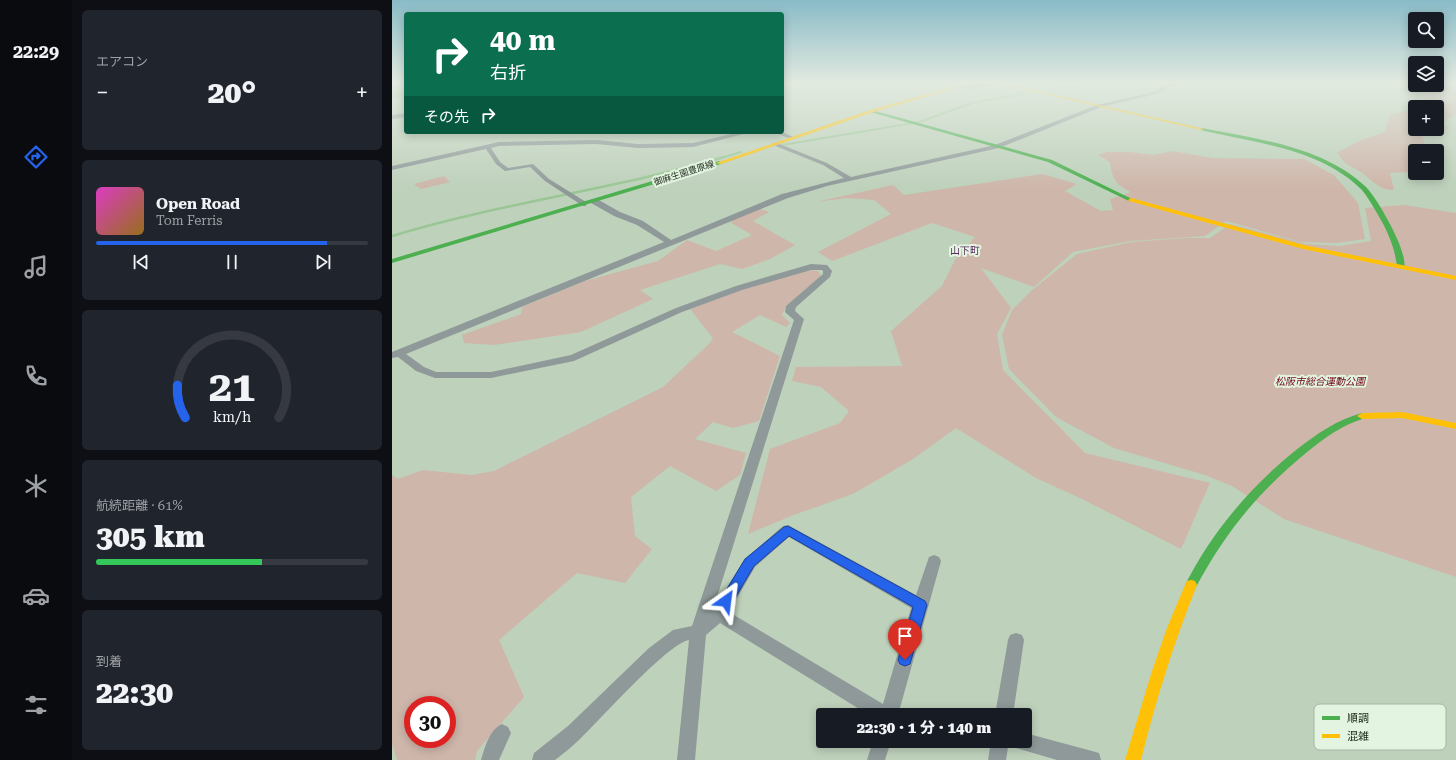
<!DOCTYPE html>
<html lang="ja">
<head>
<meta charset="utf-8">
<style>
	:root { --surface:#171b24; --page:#20242c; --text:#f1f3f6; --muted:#9ea1a6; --line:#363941; --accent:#2563eb }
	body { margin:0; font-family:"Roboto Serif","Noto Sans JP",serif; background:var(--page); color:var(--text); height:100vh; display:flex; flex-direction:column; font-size:15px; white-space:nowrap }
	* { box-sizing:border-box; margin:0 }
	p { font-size:13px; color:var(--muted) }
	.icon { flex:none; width:22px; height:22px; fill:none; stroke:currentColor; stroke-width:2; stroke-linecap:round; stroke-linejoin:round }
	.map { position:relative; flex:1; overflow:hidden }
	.sheet { display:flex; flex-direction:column; gap:10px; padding:10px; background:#0d0f14; width:320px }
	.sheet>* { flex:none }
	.banner { position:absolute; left:12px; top:12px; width:380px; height:122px; border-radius:4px; box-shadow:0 2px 10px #0003; background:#0b6e4f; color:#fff; overflow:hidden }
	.tools { position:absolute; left:1016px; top:12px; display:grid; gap:8px }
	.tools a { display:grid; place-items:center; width:36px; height:36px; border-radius:4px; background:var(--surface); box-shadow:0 2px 10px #0003; font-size:20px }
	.speed { position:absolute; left:12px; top:696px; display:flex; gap:8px; font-size:20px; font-weight:700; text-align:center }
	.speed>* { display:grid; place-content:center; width:52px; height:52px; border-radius:50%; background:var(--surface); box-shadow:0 2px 10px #0003; line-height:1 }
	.speed .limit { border:6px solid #d22; background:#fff; color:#111 }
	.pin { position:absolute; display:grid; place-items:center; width:34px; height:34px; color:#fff; margin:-41px -17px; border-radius:50% 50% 50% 0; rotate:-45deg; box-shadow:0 0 4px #0007 }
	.pin .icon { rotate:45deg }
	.me { position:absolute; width:44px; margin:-22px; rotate:31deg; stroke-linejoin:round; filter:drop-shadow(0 0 3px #0008) }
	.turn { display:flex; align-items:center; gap:14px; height:84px; padding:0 20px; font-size:18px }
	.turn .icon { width:52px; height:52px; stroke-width:2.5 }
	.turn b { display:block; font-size:28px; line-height:34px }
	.then { display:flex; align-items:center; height:38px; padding:0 20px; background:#0003; gap:8px; font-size:15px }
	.big { font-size:30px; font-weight:800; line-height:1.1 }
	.sheet .tile { flex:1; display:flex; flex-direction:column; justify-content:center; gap:6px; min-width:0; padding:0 14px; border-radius:6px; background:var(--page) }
	.sheet .dial { align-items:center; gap:0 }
	.dial svg { height:104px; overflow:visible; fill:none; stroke:var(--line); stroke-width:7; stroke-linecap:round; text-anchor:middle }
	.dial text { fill:var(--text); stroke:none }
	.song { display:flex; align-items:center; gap:12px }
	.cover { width:48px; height:48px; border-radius:6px; background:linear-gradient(135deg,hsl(310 70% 55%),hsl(40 70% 35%)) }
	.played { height:4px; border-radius:2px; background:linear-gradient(90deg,var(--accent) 85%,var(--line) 85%) }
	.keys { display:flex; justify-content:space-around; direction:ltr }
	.heat { display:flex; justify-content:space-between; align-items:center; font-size:22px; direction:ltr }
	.charge { height:6px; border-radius:3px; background:linear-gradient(90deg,#34c759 61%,var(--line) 0) }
	.trip { position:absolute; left:424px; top:708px; width:216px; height:40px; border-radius:4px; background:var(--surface); box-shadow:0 2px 10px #0003; font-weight:800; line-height:40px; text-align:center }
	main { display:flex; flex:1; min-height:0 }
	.dock { display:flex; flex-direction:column; width:72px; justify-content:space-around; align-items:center; background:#090b0e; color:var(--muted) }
	.dock .icon { width:28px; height:28px }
	.dock .on { color:var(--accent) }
	.dock b { font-size:18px; color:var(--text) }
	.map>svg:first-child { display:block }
	.green { fill:#ceb6aa; fill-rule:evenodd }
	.water { fill:#9ac695 }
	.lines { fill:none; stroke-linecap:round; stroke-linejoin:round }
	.stream-far1 { stroke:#9ac695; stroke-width:2 }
	.stream { stroke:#9ac695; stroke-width:2.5 }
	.street { fill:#8f9999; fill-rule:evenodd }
	.fast { fill:#4caf50; fill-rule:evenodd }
	.slow { fill:#ffc107; fill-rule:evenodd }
	.route { fill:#2563eb; stroke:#184099 }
	.labels { text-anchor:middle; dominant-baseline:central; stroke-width:4; stroke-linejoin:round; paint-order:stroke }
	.far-street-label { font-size:9px; fill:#202d1e; stroke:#e3f4e1 }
	.far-quarter-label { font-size:10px; fill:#5b2e62; stroke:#e3f4e1 }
	.park-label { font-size:10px; font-style:italic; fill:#6c0314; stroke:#e3f4e1 }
	.key { fill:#e3f4e1; stroke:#a8b8a6; stroke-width:1 }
	.key-label { font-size:11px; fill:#202d1e }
</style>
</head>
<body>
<main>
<nav class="dock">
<b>22:29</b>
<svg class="icon on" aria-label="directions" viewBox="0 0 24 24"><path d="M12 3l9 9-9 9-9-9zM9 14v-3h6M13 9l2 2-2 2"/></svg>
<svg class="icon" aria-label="music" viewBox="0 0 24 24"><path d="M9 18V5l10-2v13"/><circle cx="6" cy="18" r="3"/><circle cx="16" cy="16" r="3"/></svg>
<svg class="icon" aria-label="phone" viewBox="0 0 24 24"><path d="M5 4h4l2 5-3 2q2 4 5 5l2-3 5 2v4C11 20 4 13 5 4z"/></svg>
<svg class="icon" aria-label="climate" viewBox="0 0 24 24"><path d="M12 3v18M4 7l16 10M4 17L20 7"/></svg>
<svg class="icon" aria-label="car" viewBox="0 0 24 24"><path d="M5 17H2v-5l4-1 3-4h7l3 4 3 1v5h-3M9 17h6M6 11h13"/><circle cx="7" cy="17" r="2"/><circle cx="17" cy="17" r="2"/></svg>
<svg class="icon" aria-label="filters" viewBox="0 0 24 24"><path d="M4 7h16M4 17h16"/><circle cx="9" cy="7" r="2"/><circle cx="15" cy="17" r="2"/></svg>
</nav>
<section class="sheet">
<div class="tile"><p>エアコン</p>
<div class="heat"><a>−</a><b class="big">20°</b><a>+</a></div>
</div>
<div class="tile">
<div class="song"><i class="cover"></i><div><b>Open Road</b><p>Tom Ferris</p></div></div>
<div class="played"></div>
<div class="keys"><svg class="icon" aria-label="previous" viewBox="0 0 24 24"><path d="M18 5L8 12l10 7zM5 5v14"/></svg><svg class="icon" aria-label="pause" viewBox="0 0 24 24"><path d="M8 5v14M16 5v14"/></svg><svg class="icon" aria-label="next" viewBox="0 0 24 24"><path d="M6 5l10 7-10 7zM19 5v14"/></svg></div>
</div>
<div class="tile dial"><svg viewBox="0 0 100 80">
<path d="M14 69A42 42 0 1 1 86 69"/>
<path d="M14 69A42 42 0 0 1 8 44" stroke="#2563eb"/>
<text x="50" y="56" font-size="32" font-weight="700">21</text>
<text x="50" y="72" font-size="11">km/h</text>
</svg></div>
<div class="tile"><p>航続距離 · 61%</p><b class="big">305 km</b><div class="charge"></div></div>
<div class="tile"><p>到着</p><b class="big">22:30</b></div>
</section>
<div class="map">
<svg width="1064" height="760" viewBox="0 0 1064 760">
	<rect width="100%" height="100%" fill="#bed1bb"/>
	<g class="green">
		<path d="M1045 82H1064V115L1048 123 1057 128 1052 131 1030 134 1034 151H1023V169L1019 172 998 173 1002 190C988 191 980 180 969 172L941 174 966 203 973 239 945 243 908 242 834 221 813 236 738 241 681 252 642 287 589 268 619 308 605 334 611 370 693 453 818 483 789 549 688 498 644 478 564 428 521 459 461 494 399 516 356 534 378 449 448 423 457 411 429 387 400 381 404 367 510 366 499 331 550 286 563 260 583 237 540 223 440 261 426 252 499 214 482 200 455 198 424 202 501 185 512 195 650 174 685 184 673 191 709 211 721 210 718 199 739 192C724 185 720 179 718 162L706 155 714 152H738L761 155 781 151 821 158 912 159 940 174 969 172 953 163 945 153 967 141 993 132 998 115 1023 108V129H1045V107H1026L1039 103 1023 96 1025 85H1045Z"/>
		<polygon points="52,176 58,182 29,189 22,184"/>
		<polygon points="1012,205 1064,213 1064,577 892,519 840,486 813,475 722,448 664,417 617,369 610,335 620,310 639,291 685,254 739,242 795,238 818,238 838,224 914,244 948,246 979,241 973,208"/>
		<polygon points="363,207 377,212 361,221 403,245 378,259 350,269 328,264 248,290 261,299 189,332 102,345 72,343 70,335 129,314 130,307 193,281 266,261 295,240 324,251 360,235 339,223 341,219"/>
		<path d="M415 270 426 271 429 276 394 306 390 315 398 323 394 327 368 315 340 332 388 356 367 421 341 428 321 422 303 439 354 453 348 475 324 491 278 466 239 497 243 536 260 549 233 583 185 573 107 640 132 697 85 751 83 760H5L0 744V475L6 479 31 470 80 475 102 471 271 387 318 343 321 338 298 309 348 290ZM21 705H55V739H21Z"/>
	</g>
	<polygon class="water" points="0,82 14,82 14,97 0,99"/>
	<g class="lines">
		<g class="stream-far1">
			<polyline points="658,90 715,82"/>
			<polyline points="390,145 527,122 580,103 636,93"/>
			<polyline points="329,158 349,152"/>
		</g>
		<path class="stream" d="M0 236C109 203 223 189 332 157"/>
		<g class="street">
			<path d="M782 82H788L765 94 709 107 607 148 435 186 396 198 14 354 32 367 44 372H99L179 355 284 308 344 286 419 264 435 265 440 271 438 277 404 307 403 311 412 319 321 610 353 559 391 526 396 525 524 595 537 557 542 555 547 557 549 561 506 715H477L328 623 314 635 303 760H285L297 640C275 644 209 719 189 738 181 746 172 753 163 760H140L142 753 176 726 257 648 281 630 300 626 402 320 393 312 394 306 431 274V271L430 270H419L350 290 290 312 182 361 99 378H43L24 371 6 357 0 358V352L272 242 245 225 222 216 199 203V199H205L228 212 251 221 279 240 390 194 452 178 431 165 381 145V143H385L435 163 459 177 603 145 705 105 761 92ZM397 537 519 608 491 704 337 612 363 567Z"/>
			<path d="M572 83C580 86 589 82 597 85L576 89 570 86Z"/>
			<polygon points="14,113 14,117 0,119 0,115"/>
			<polygon points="348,132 359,132 301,147 246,148 204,144 107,146 99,148 108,162 116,168 141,164 157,179 194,202 194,206 191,206 153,181 138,167 113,171 104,164 94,149 0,170 0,166 107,142 204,140 246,144 301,143"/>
			<polygon points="381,132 390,132 404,138 399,139"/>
			<polygon points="624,633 630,635 632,640 621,715 603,715 616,640 618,635"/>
			<path d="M110 724 116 727 119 733 107 760H89C93 747 97 730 110 724Z"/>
			<polygon points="633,733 700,751 707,753 709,760 665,760 621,747 618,741 633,741"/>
			<polygon points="481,741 499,741 493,760 475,760"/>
			<polygon points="599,741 617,741 614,760 596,760"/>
		</g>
		<g class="fast">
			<polygon points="480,110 660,160 742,200 737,201 656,162 478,112"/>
			<path d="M810 128C865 139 931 146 974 187 984 198 992 213 999 226 1004 236 1015 258 1012 269H1009L1005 267C1003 247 995 230 985 213 980 205 976 197 970 190 928 148 863 143 808 130V129Z"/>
			<polygon points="327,161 330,163 329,164 0,263 0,259"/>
			<path d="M970 413 975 416 973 418C950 425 932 438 914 453 866 492 832 534 803 589L799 590 795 589 793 585C820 532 858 487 904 450 925 434 944 420 970 413Z"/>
		</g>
		<g class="slow">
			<polygon points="578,82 585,82 482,112 329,164 324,163 478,110"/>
			<polygon points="599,82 607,82 812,129 810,130"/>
			<polygon points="739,198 912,245 1064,276 1064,280 911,249 737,201 736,200"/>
			<polygon points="1010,412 1064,423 1064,429 1010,418 970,419 965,416 970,413"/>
			<path d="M799 580 803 581 805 585C782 642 764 700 749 760H733L760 671 775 628 793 585 795 581Z"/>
		</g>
	</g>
	<linearGradient id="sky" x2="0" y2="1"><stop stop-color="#89bbc7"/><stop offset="0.44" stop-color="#e2eae0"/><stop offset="1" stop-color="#e2eae0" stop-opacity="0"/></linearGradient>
	<rect width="1064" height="188" fill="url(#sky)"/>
	<polygon class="route" points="396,526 533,601 535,605 518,664 513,666 508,664 506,660 521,607 397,536 362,566 339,605 334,607 330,605 328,601 330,597 353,559 392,527"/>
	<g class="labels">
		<g class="far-street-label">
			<text transform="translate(292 173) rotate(-18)">御麻生園豊原線</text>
		</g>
		<g class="far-quarter-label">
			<text x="573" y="250">山下町</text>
		</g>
		<g class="park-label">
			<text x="928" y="381">松阪市総合運動公園</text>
		</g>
	</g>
	<rect x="922" y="704" width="132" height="46" rx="6" class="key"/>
	<rect x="930" y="716" width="18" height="4" fill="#4caf50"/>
	<rect x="930" y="734" width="18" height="4" fill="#ffc107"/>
	<g class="key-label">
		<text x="955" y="722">順調</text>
		<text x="955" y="740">混雑</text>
	</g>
</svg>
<div class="tools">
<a><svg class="icon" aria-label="search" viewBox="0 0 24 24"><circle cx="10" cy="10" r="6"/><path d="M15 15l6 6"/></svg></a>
<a><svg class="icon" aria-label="layers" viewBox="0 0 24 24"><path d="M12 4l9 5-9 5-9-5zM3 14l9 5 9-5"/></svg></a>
<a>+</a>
<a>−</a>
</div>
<div class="speed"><div class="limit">30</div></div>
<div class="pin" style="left:513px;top:660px;background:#d93025"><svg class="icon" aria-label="arrive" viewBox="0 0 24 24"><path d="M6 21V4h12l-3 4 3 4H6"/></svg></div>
<svg class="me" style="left:334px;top:601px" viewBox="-20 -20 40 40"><path d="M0-17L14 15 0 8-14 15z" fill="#2563eb" stroke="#fff" stroke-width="4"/></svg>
<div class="trip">22:30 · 1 分 · 140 m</div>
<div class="banner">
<div class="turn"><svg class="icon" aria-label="right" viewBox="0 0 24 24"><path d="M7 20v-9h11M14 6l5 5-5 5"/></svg><div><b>40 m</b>右折</div></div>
<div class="then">その先<svg class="icon" aria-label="right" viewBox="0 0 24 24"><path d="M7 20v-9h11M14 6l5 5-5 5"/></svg></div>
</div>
</div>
</main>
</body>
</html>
